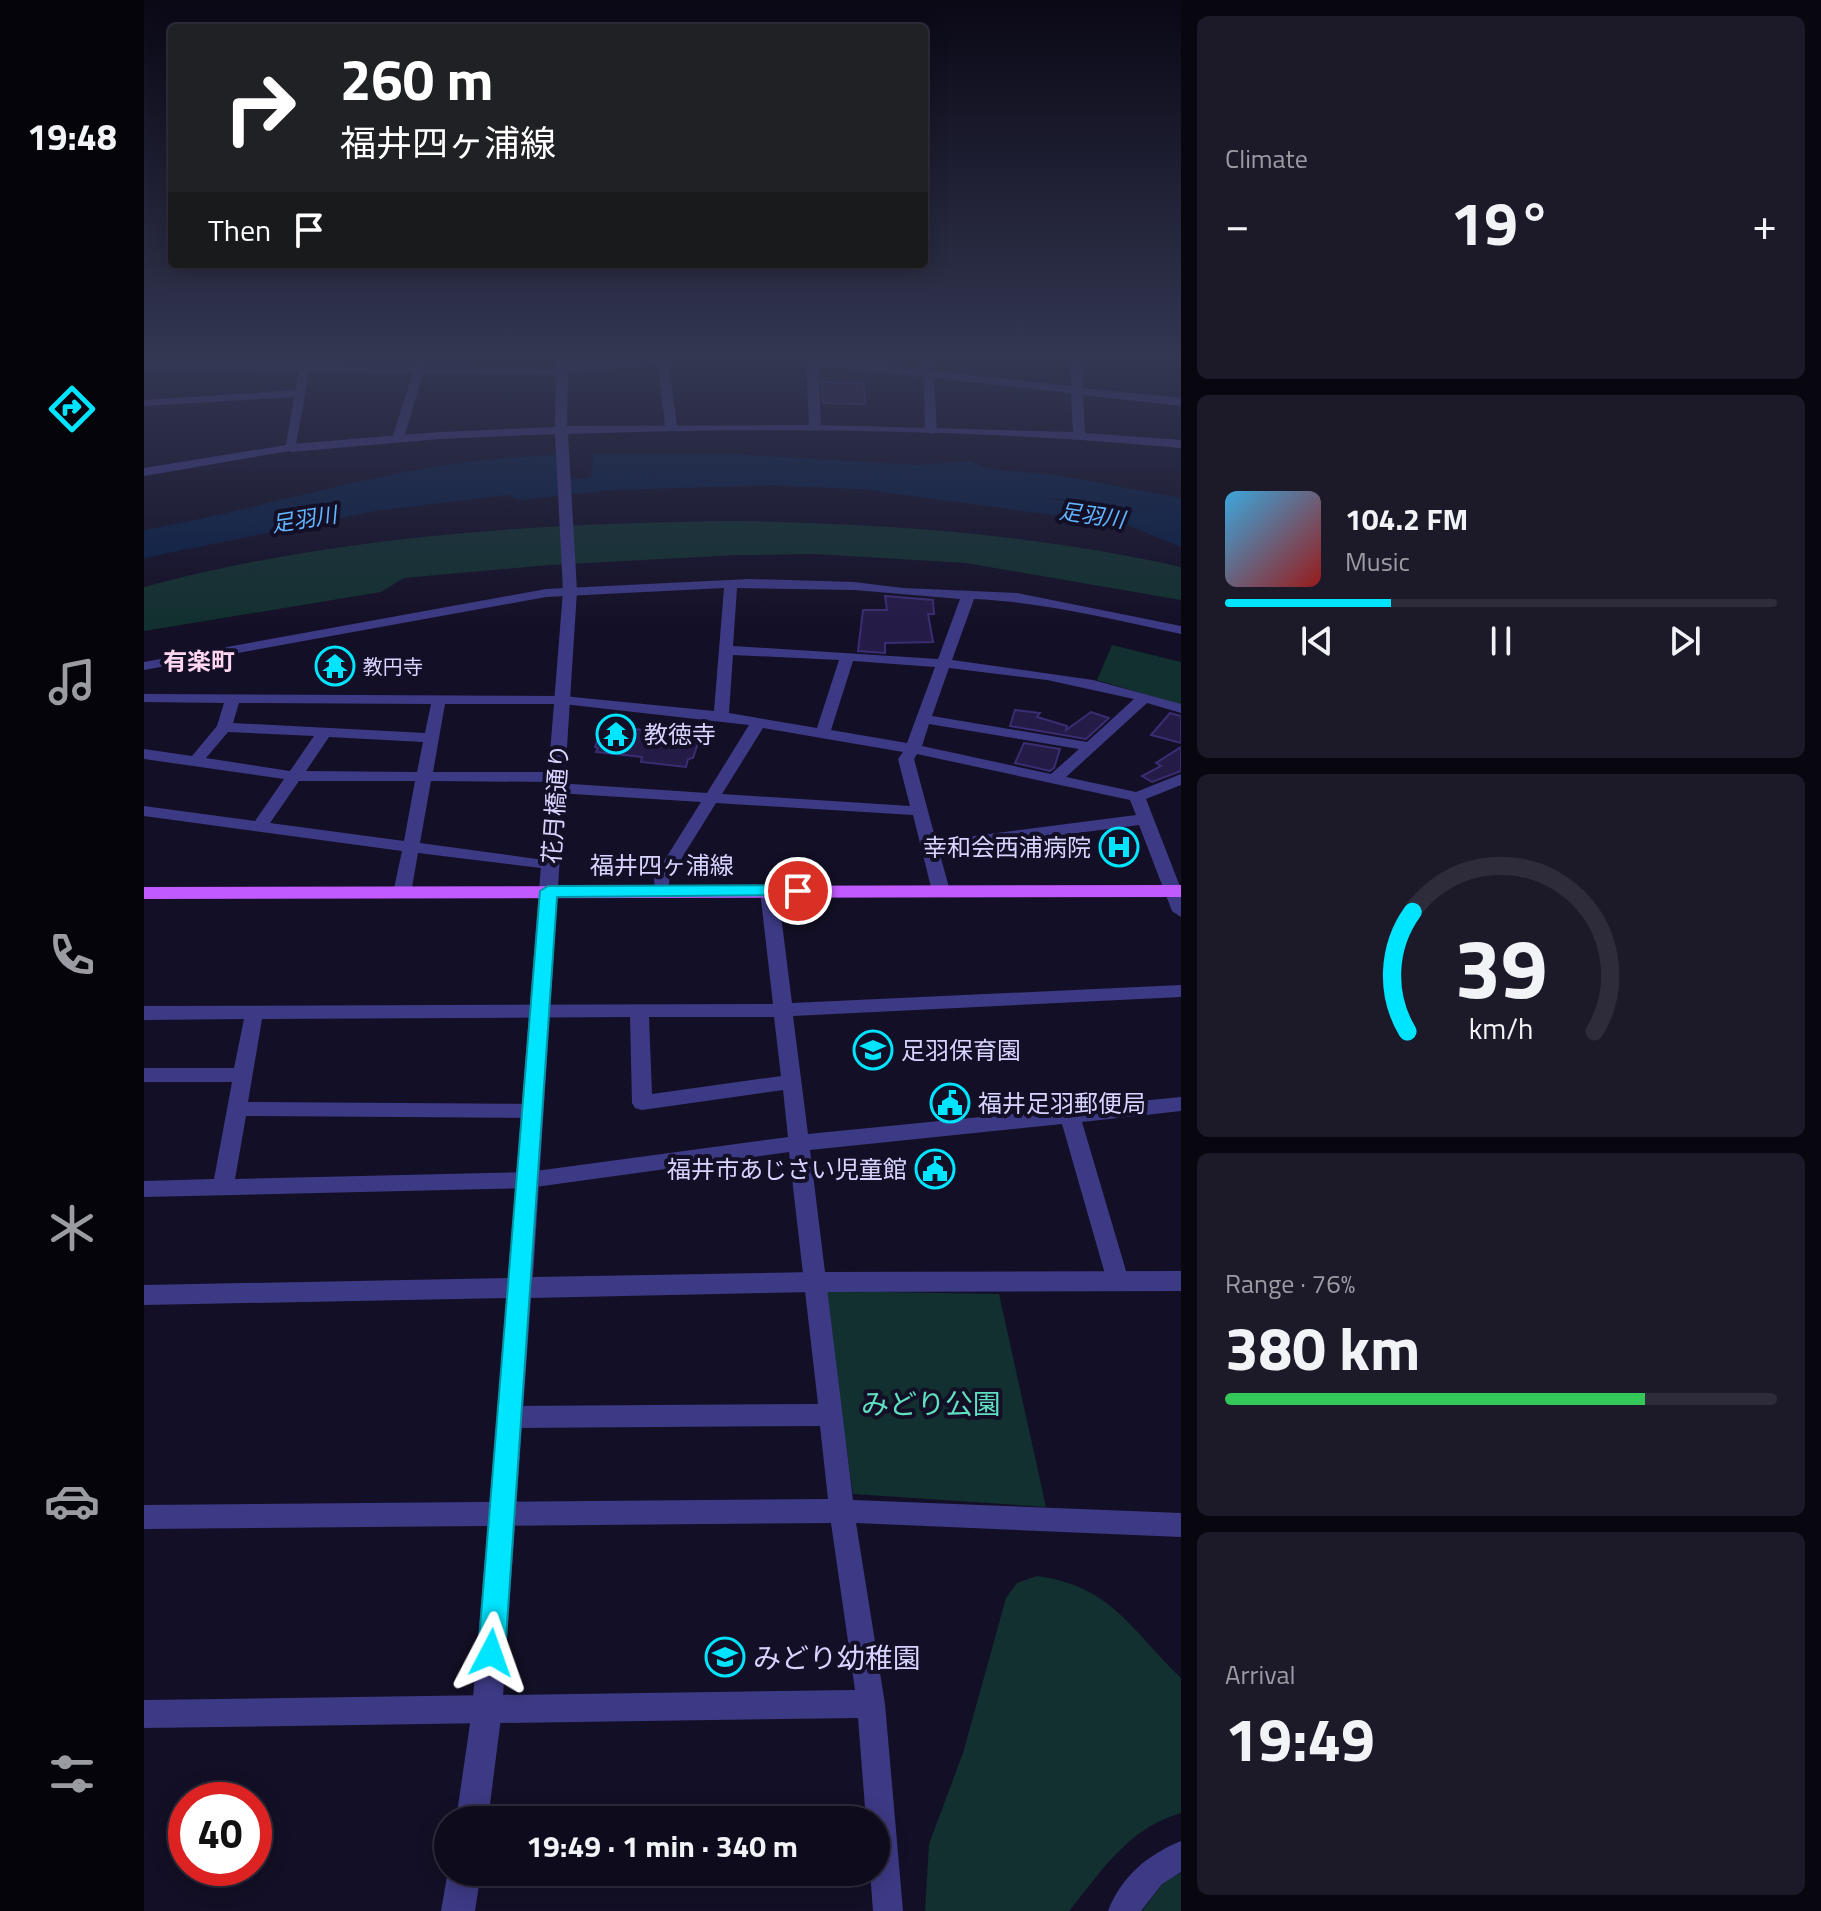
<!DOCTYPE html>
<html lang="en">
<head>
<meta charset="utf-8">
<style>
	:root { --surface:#0e0b1c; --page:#1c1929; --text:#f1f3f6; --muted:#9b9ba3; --line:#2e2b3b; --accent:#00e5ff }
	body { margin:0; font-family:"Titillium Web","Noto Sans JP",sans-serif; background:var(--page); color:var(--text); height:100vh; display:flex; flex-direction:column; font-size:30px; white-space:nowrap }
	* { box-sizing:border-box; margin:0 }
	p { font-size:26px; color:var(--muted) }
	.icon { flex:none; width:44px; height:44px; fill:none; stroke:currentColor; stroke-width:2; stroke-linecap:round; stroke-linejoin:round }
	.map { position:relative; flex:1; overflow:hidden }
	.panel { display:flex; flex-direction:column; gap:16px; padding:16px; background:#08060f; width:640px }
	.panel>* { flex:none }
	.banner { position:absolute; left:24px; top:24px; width:760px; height:244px; border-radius:8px; box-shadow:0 4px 20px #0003,0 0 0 2px var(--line); background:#202124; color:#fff; overflow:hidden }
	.speed { position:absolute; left:24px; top:1782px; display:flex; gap:16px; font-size:40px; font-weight:700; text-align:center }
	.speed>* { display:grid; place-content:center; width:104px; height:104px; border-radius:50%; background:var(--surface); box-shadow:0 4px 20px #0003,0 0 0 2px var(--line); line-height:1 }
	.speed .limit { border:12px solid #d22; background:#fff; color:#111 }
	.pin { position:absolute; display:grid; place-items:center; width:68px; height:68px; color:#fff; margin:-34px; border:4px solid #fff; border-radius:50%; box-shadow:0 2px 8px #0007 }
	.me { position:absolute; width:88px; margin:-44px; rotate:4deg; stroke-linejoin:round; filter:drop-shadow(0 0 6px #0008) }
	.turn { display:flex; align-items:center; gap:28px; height:168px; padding:0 40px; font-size:36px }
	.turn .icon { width:104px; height:104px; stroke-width:2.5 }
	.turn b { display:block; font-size:56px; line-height:68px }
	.then { display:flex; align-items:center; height:76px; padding:0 40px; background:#0003; gap:16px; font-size:30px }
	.big { font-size:60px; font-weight:700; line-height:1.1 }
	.panel .card { flex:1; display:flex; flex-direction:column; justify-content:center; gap:12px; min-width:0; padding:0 28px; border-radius:12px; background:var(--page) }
	.panel .dial { align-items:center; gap:0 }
	.dial svg { height:208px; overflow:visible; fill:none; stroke:var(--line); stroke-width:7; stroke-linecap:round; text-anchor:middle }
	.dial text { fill:var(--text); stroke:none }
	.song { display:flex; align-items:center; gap:24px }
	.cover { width:96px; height:96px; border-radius:12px; background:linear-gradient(135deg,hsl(200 70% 55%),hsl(0 70% 35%)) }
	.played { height:8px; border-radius:4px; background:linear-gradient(90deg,var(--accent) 30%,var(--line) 30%) }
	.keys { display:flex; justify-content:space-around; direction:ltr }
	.heat { display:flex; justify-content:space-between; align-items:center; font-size:44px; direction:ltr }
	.charge { height:12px; border-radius:6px; background:linear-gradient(90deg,#34c759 76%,var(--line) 0) }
	.trip { position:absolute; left:290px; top:1806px; width:456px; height:80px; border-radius:40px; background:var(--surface); box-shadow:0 4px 20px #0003,0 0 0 2px var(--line); font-weight:700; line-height:80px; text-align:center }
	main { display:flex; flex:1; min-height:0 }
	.dock { display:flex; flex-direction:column; width:144px; justify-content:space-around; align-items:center; background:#06040b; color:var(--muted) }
	.dock .icon { width:56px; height:56px }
	.dock .on { color:var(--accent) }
	.dock b { font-size:36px; color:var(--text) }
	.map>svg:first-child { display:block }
	.green { fill:#12302f }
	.water { fill:#0a1f44 }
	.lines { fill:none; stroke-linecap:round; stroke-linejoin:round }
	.river { fill:#0a1f44; fill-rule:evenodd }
	.building { fill:#241b47; stroke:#3b2d73; stroke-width:2 }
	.minor { fill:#3d3a85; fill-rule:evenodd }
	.tertiary { fill:#3d3a85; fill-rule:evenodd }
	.primary { fill:#c25bff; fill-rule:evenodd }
	.route { fill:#00e5ff; stroke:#0095a6; stroke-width:2 }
	.labels { text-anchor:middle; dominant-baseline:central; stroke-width:8; stroke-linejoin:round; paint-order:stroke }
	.far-poi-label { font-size:20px; fill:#d9d4ff; stroke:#130f26; text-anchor:start }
	.far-water-label { font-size:22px; font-style:italic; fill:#62b6ff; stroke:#130f26 }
	.far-quarter-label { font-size:24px; font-weight:bold; fill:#ffd6f0; stroke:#130f26 }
	.poi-label { font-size:24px; fill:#d9d4ff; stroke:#130f26; text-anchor:start }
	.street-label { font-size:24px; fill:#d9d4ff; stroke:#130f26 }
	.near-park-label { font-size:28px; fill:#5fe0c0; stroke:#130f26 }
	.near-poi-label { font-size:28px; fill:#d9d4ff; stroke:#130f26; text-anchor:start }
</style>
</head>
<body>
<main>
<nav class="dock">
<b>19:48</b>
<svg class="icon on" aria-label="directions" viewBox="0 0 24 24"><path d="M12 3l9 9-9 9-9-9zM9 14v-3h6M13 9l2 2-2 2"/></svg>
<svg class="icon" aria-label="music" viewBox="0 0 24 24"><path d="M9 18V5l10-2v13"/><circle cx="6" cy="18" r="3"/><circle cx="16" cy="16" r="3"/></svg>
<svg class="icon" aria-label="phone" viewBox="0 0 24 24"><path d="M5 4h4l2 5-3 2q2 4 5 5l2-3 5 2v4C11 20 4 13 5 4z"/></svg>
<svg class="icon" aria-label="climate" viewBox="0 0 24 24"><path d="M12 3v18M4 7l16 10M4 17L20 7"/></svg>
<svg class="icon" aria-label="car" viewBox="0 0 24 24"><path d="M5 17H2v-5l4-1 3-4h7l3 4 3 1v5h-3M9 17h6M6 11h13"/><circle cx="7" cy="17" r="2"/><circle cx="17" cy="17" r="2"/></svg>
<svg class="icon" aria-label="filters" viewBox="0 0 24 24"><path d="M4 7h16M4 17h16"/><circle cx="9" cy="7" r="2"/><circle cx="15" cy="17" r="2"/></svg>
</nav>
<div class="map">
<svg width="1037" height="1911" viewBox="0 0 1037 1911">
	<rect width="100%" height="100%" fill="#130f26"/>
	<g class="green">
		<path d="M596 521C745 524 891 534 1037 567V600L822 563 671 554 593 555 405 565 260 578 237 592 0 631V587C194 535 396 523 596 521Z"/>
		<polygon points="968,645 1037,662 1037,705 953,680"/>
		<polygon points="680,1291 855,1294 902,1507 709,1494"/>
		<path d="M893 1576C968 1586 988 1631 1037 1678V1813C984 1828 958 1871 925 1911H781L785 1844 819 1753 862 1598 873 1583Z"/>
		<polygon points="1037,1873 1037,1911 998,1911 1022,1879"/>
	</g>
	<g class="water">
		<path d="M419 454 421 488 231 511 0 558V530C106 511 209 478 316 463 350 458 385 457 419 454Z"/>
		<polygon points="449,454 590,454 773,465 825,461 846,469 918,476 1037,498 1037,547 920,499 626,485 446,491"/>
	</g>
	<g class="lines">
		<g class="river">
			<polygon points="498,473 507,476 511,481 507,486 376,500 367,497 363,492 367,487 376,484"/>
			<polygon points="739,478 1000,511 1037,520 1037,536 1000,527 730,491 726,486 730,481"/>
		</g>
	</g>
	<g class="building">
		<polygon points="678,382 720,383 721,404 679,403"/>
		<polygon points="741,596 789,600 790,614 784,614 789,642 741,643 741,653 714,651 719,610 743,610"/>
		<polygon points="871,710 896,713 893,717 923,726 922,730 947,712 965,718 942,739 866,726"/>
		<polygon points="1026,713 1037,716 1037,743 1007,735"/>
		<polygon points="459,725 540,735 539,739 554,743 549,758 544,759 542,767 497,762 498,757 452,752 454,748 451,747"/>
		<polygon points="880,743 916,749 910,768 906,771 871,763"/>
		<polygon points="1037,747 1037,771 1008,782 998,776 1017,766 1012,763"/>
	</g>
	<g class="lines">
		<g class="minor">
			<polygon points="157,361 167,361 166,365 271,367 273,361 283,361 281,367 413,369 418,366 524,361 533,426 527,429 521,426 514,364 423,372 418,375 279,373 260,438 254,441 248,438 269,373 165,372 151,450 0,476 0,468 142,445 150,397 0,406 0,400 152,390 155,371 0,369 0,363 156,365"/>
			<polygon points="779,361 789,361 793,431 787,434 781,431"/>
			<path d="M605 579 710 582 759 588 873 593 1037 626V634C968 619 900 602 830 599L808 660 949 680 1037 704V713L1003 703 922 777 992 792 1037 774V785L1002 799 1037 889V917L1028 911 995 825 795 851 806 891 797 896 788 891 769 815 572 803 526 877 523 895H511L510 877 557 802 413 793 405 788 413 783 563 793 605 725 419 704H301L289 772H413L421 777 413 782 287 781 276 843 407 861 415 866 413 870 274 853 267 893 258 898 249 893 258 851 0 816V806L111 821 140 779 0 759V749L48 756 73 726 80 703 0 702V694L419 696 570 711 580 588 402 597 0 670V662L402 589ZM593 588 710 590 816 599 794 659 589 646ZM589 655 695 660 673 728 585 713ZM709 661 791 667 763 743 687 730ZM805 668 903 680 990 699 943 742 788 716ZM95 703 287 704 281 733 89 723ZM785 724 935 749 907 774 778 746ZM619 728 759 752 754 759 766 806 578 794ZM84 732 170 736 146 771 62 758ZM185 737 279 742 273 772 162 771ZM773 754 986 800 992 815 792 841 770 759ZM155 781H271L260 841 126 823Z"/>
			<path d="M625 886 634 891 648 1003 1037 985V997L649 1016 664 1134 1037 1097V1111L938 1122 985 1281 982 1287 974 1290 966 1287 963 1281 918 1124 666 1150 709 1500 1037 1513V1537L712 1523 741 1704 759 1911H729L726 1872H732V1820H722L714 1718 0 1728V1700L711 1690 687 1523 0 1529V1505L684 1499 676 1426 366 1428 358 1425 354 1417 358 1409 366 1406 674 1404 645 1152 384 1188 0 1197V1181L70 1179 88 1082H0V1068H90L100 1019 0 1020V1006L629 1004 616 891ZM486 1017 488 1103 491 1108 498 1110 639 1090 644 1137 384 1172 91 1179 102 1116 389 1118 396 1116 399 1111 396 1106 389 1104 104 1102 118 1019ZM505 1017H630L637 1076 508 1094Z"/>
			<path d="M1037 1841V1872L1018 1884 997 1911H964C978 1876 1003 1855 1037 1841Z"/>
		</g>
		<g class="tertiary">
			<path d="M412 361H424L423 426 665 425 662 361H701L927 386 926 361H938L939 388 1037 398V406L939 395 941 433 1037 440V448C834 429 627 427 424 434L433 591 389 1277 671 1272 1037 1271V1291L671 1292 387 1298 358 1710 344 1820H312L328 1710 363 1298 0 1305V1285L364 1278 419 591 411 434 295 439 147 452 141 448 147 444 295 432 411 427ZM674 365 927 393 929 432 677 425Z"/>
			<polygon points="304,1871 337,1872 331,1911 297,1911"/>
		</g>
		<polygon class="primary" points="1037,885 1037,897 0,899 0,887"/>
	</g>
	<linearGradient id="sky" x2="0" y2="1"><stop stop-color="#0a0815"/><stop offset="0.57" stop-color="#333752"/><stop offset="1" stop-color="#333752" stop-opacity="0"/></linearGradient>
	<rect width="1037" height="629" fill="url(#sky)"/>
	<polygon class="route" points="654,885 662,891 660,895 413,897 361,1653 357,1663 347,1667 338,1663 334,1653 396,891 404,886"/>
	<defs>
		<g id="temple-ring" transform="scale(2)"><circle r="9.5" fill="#130f26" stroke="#00e5ff" stroke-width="1.5"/><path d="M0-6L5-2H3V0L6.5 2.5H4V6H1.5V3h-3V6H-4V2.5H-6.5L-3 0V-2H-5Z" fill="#00e5ff"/></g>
		<g id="hospital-ring" transform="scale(2)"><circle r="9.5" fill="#130f26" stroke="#00e5ff" stroke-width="1.5"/><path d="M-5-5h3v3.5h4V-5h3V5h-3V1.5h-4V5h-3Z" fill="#00e5ff"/></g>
		<g id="school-ring" transform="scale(2)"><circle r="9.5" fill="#130f26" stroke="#00e5ff" stroke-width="1.5"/><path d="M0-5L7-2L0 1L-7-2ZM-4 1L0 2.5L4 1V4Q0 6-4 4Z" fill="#00e5ff"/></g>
		<g id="civic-ring" transform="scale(2)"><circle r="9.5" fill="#130f26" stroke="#00e5ff" stroke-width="1.5"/><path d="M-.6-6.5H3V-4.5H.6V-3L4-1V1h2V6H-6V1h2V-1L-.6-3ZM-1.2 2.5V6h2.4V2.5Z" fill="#00e5ff"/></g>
	</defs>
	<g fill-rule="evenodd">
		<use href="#temple-ring" x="191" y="666"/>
		<use href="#temple-ring" x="472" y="734"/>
		<use href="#hospital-ring" x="975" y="847"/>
		<use href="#school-ring" x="729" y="1050"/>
		<use href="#civic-ring" x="806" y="1103"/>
		<use href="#civic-ring" x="791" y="1169"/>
		<use href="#school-ring" x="581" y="1657"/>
	</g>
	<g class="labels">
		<g class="far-poi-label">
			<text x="219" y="666">教円寺</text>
		</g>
		<g class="far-water-label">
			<text transform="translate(948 515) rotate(8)">足羽川</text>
			<text transform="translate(160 519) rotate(-9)">足羽川</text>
		</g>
		<g class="far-quarter-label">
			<text x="55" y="661">有楽町</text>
		</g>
		<g class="poi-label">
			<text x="500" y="734">教徳寺</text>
			<text x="947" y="847" text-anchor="end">幸和会西浦病院</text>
			<text x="757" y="1050">足羽保育園</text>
			<text x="834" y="1103">福井足羽郵便局</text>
			<text x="763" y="1169" text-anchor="end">福井市あじさい児童館</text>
		</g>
		<g class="street-label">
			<text transform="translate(411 804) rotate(-86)">花月橋通り</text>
			<text x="518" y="865">福井四ヶ浦線</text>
		</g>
		<g class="near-park-label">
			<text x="787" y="1403">みどり公園</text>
		</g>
		<g class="near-poi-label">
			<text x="609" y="1657">みどり幼稚園</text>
		</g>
	</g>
</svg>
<div class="speed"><div class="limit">40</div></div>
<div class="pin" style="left:654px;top:891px;background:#d93025"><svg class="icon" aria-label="arrive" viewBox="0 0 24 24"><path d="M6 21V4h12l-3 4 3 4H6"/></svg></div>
<svg class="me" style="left:347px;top:1653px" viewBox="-20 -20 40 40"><path d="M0-17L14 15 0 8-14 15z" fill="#00e5ff" stroke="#fff" stroke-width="4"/></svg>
<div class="trip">19:49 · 1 min · 340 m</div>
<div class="banner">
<div class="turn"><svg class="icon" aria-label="right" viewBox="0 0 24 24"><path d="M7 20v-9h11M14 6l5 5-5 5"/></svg><div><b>260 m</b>福井四ヶ浦線</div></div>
<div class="then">Then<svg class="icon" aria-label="arrive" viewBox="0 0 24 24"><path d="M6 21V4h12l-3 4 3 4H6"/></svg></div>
</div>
</div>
<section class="panel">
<div class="card"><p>Climate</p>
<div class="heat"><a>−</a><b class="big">19°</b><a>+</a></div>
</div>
<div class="card">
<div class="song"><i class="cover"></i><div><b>104.2 FM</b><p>Music</p></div></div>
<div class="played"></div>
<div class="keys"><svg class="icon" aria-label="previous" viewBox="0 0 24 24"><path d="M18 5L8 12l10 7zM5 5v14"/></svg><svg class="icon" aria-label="pause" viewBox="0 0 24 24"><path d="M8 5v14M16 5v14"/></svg><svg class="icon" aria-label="next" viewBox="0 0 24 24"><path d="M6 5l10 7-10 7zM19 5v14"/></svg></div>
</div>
<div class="card dial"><svg viewBox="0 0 100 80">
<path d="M14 69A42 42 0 1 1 86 69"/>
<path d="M14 69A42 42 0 0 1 16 23" stroke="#00e5ff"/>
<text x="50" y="56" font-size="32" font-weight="700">39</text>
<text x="50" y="72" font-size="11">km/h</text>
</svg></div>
<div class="card"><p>Range · 76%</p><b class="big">380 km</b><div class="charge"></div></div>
<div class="card"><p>Arrival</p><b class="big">19:49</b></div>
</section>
</main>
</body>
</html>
